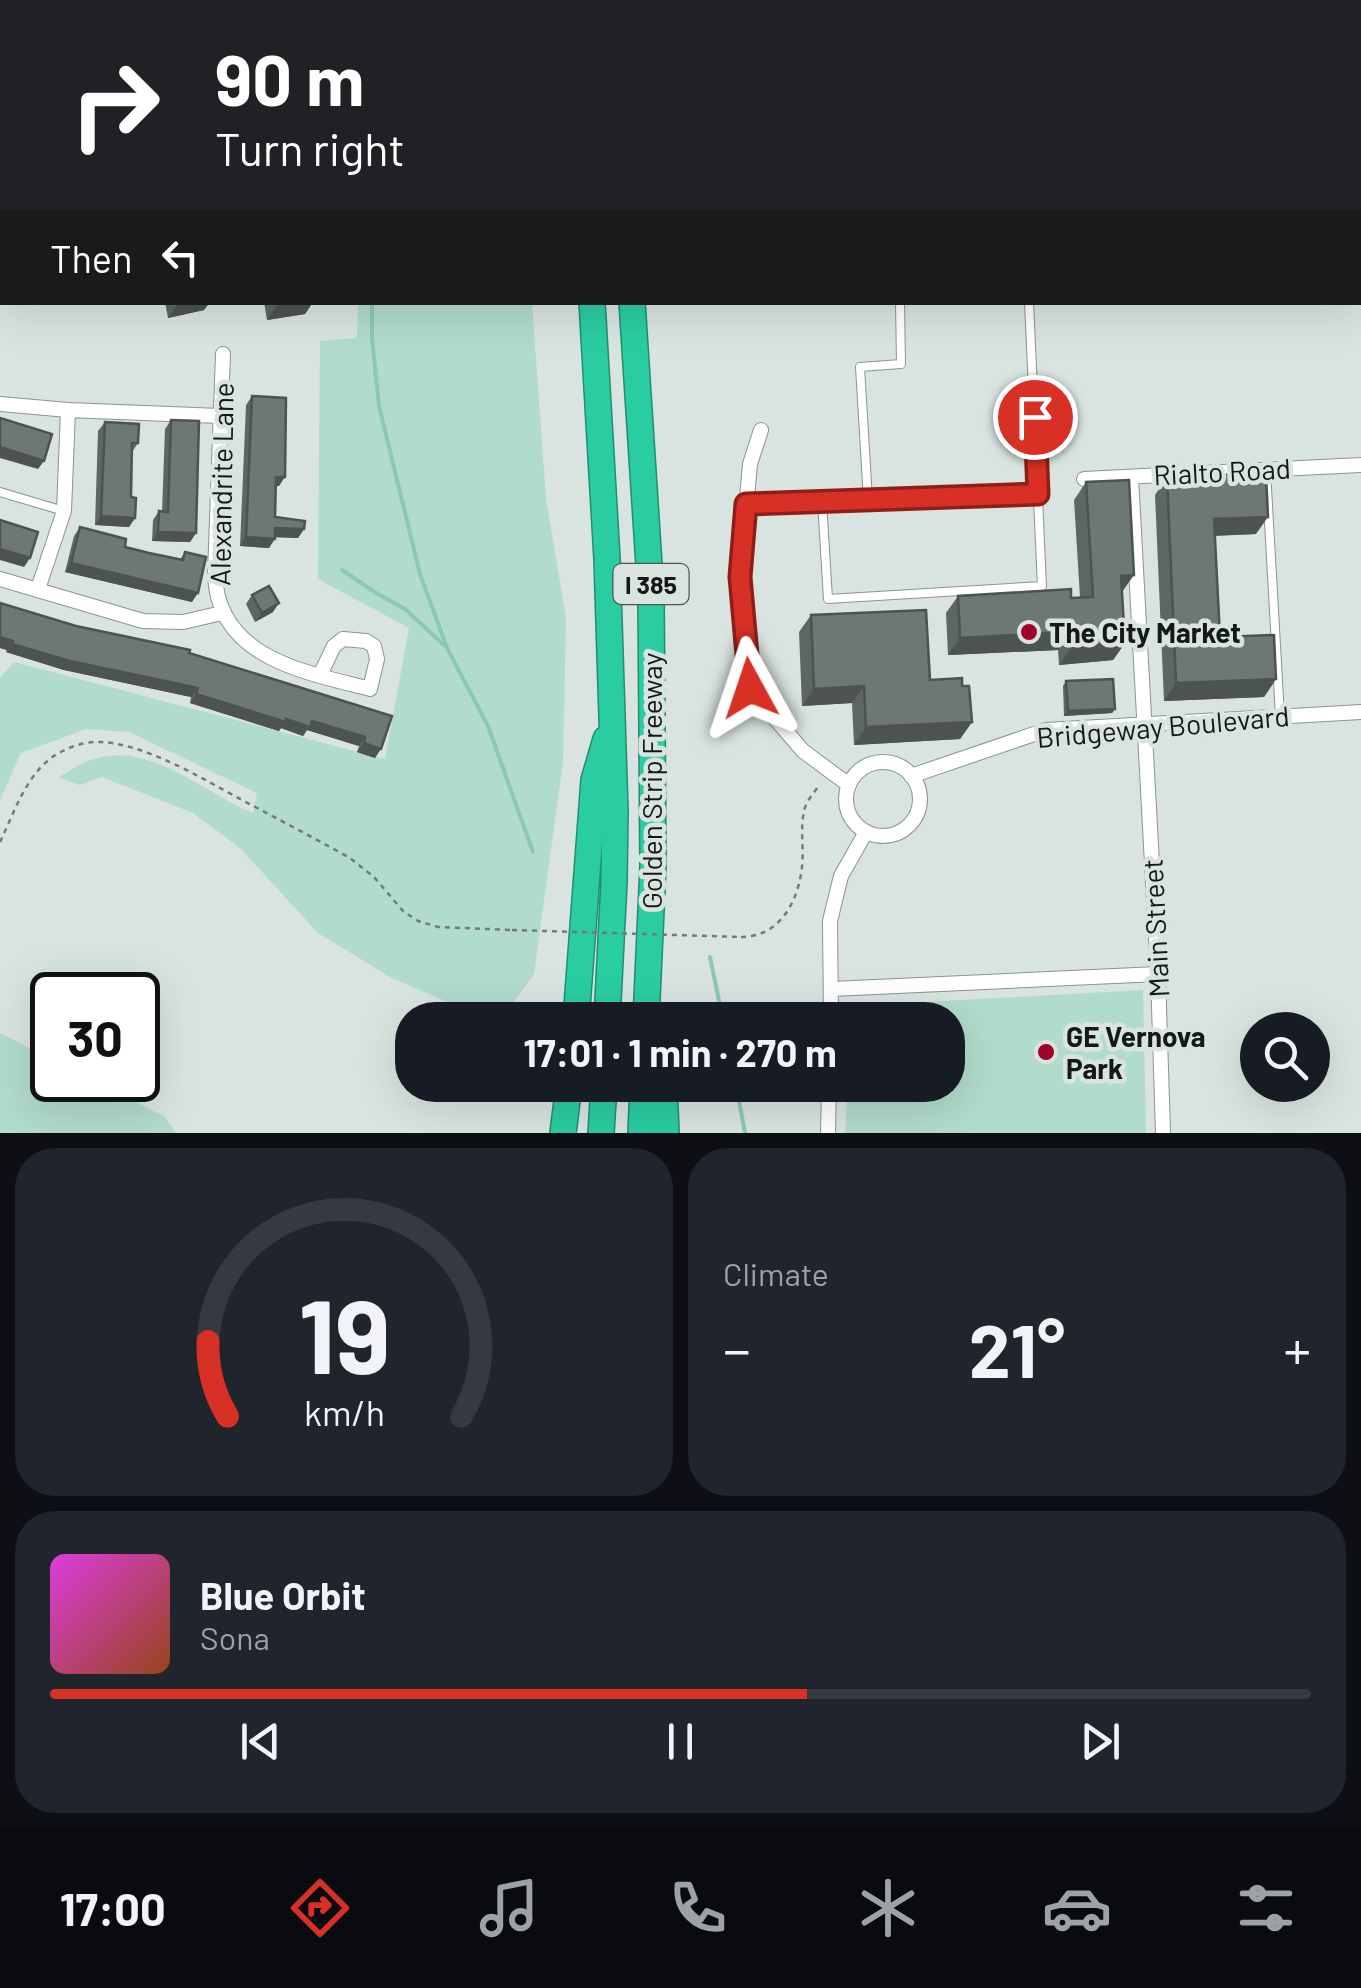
<!DOCTYPE html>
<html lang="en">
<head>
<meta charset="utf-8">
<style>
	:root { --surface:#171b24; --page:#20242c; --text:#f1f3f6; --muted:#9ea1a6; --line:#363941; --accent:#d93025 }
	body { margin:0; font-family:Barlow,sans-serif; background:var(--page); color:var(--text); height:100vh; display:flex; flex-direction:column; font-size:38px; white-space:nowrap }
	* { box-sizing:border-box; margin:0 }
	p { font-size:32px; color:var(--muted) }
	.icon { flex:none; width:55px; height:55px; fill:none; stroke:currentColor; stroke-width:2; stroke-linecap:round; stroke-linejoin:round }
	.map { position:relative; height:1133px; overflow:hidden }
	.drawer { display:flex; flex-direction:column; gap:15px; padding:15px; background:#0d0f14; flex:1 }
	.drawer>* { flex:none }
	.banner { position:absolute; left:0px; top:0px; width:1362px; height:305px; box-shadow:0 10px 40px #0002; background:#202124; color:#fff; overflow:hidden }
	.fabs { position:absolute; left:1240px; top:1012px; display:grid; gap:20px }
	.fabs a { display:grid; place-items:center; width:90px; height:90px; border-radius:50%; background:var(--surface); box-shadow:0 10px 40px #0002; font-size:50px }
	.speed { position:absolute; left:30px; top:972px; display:flex; gap:20px; font-size:50px; font-weight:700; text-align:center }
	.speed>* { display:grid; place-content:center; width:130px; height:130px; border-radius:50%; background:var(--surface); box-shadow:0 10px 40px #0002; line-height:1 }
	.speed .limit { border:5px solid #111; border-radius:15px; background:#fff; color:#111 }
	.pin { position:absolute; display:grid; place-items:center; width:85px; height:85px; color:#fff; margin:-42px; border:5px solid #fff; border-radius:50%; box-shadow:0 2px 10px #0007 }
	.me { position:absolute; width:110px; margin:-55px; rotate:355deg; stroke-linejoin:round; filter:drop-shadow(0 0 8px #0008) }
	.turn { display:flex; align-items:center; gap:35px; height:210px; padding:0 50px; font-size:45px }
	.turn .icon { width:130px; height:130px; stroke-width:2.5 }
	.turn b { display:block; font-size:70px; line-height:85px }
	.then { display:flex; align-items:center; height:95px; padding:0 50px; background:#0003; gap:20px; font-size:38px }
	.big { font-size:75px; font-weight:700; line-height:1.1 }
	.drawer .card { flex:1; display:flex; flex-direction:column; justify-content:center; gap:15px; min-width:0; padding:0 35px; border-radius:40px; background:var(--page) }
	.drawer .dial { align-items:center; gap:0 }
	.dial svg { height:260px; overflow:visible; fill:none; stroke:var(--line); stroke-width:7; stroke-linecap:round; text-anchor:middle }
	.dial text { fill:var(--text); stroke:none }
	.song { display:flex; align-items:center; gap:30px }
	.cover { width:120px; height:120px; border-radius:15px; background:linear-gradient(135deg,hsl(300 70% 55%),hsl(20 70% 35%)) }
	.played { height:10px; border-radius:5px; background:linear-gradient(90deg,var(--accent) 60%,var(--line) 60%) }
	.keys { display:flex; justify-content:space-around; direction:ltr }
	.heat { display:flex; justify-content:space-between; align-items:center; font-size:55px; direction:ltr }
	.drawer .tiles { flex:1; display:grid; gap:15px; grid-template-columns:1fr 1fr }
	.card:last-child { grid-column:span 2 }
	.trip { position:absolute; left:395px; top:1002px; width:570px; height:100px; border-radius:40px; background:var(--surface); box-shadow:0 10px 40px #0002; font-weight:700; line-height:100px; text-align:center }
	.tabs { display:flex; height:160px; justify-content:space-around; align-items:center; background:#090b0e; color:var(--muted) }
	.tabs .icon { width:70px; height:70px }
	.tabs .current { color:var(--accent) }
	.tabs b { font-size:45px; color:var(--text) }
	.map>svg:first-child { display:block }
	.green { fill:#b1dbcb }
	.lines { fill:none; stroke-linecap:round; stroke-linejoin:round }
	.stream { stroke:#8bc9b2; stroke-width:4 }
	.lane-casing { stroke:#8a9490; stroke-width:10 }
	.street-casing { stroke:#8a9490; stroke-width:16 }
	.highway-casing { stroke:#228e71; stroke-width:28 }
	.path { stroke:#737b78; stroke-width:2.5; stroke-dasharray:5 5; stroke-linecap:butt }
	.lane { stroke:#fff; stroke-width:8 }
	.street { stroke:#fff; stroke-width:14 }
	.highway { stroke:#2acda2; stroke-width:25 }
	.path-bridge { stroke:#737b78; stroke-width:2.5; stroke-dasharray:5 5; stroke-linecap:butt }
	.wall { fill:#5e6663 }
	.shaded-wall { fill:#4c5350 }
	.building { fill:#6d7773; stroke:#4c5350; stroke-width:2.5 }
	.route-casing { stroke:#8d1f18; stroke-width:25 }
	.route { stroke:#d93025; stroke-width:18 }
	.poi-dot { fill:#a20229; stroke:#d9e4e0; stroke-width:4 }
	.labels { text-anchor:middle; dominant-baseline:central; stroke-width:9; stroke-linejoin:round; paint-order:stroke }
	.shield { fill:#d9e4e0; stroke:#4f5553; stroke-width:2.5 }
	.shield-label { font-size:25px; font-weight:bold; fill:#141816 }
	.street-label { font-size:28px; fill:#141816; stroke:#d9e4e0 }
	.poi-label { font-size:28px; font-weight:bold; fill:#141816; stroke:#d9e4e0; text-anchor:start }
</style>
</head>
<body>
<div class="map">
<svg width="1361" height="1133" viewBox="0 0 1361 1133">
	<rect width="100%" height="100%" fill="#d9e4e0"/>
	<g class="green">
		<path d="M358 303H532L546 499 566 618 563 762 534 974 501 1020H489L392 978 318 933 240 848 193 813 102 777 79 785 59 777C70 771 82 762 94 759 151 741 203 793 253 813L257 793 129 732 86 729 21 753 0 800V678L14 662 385 759 409 628 318 579 320 341 357 338Z"/>
		<polygon points="1143,990 1146,1133 845,1133 848,1085 948,1085 948,1020 851,1020 852,1006"/>
		<polygon points="0,1033 52,1060 52,1080 92,1080 165,1117 176,1133 0,1133"/>
	</g>
	<g class="lines">
		<g class="stream">
			<polyline points="429,2 429,0"/>
			<polyline points="372,302 372,339 379,406 420,574 447,648 488,726 533,852"/>
			<polyline points="342,570 376,593 405,609 444,645"/>
			<polyline points="710,957 723,1020"/>
			<polyline points="736,1085 745,1133"/>
		</g>
		<g class="lane-casing">
			<g id="lane">
				<polyline points="0,39 2,40"/>
				<polyline points="1360,68 1361,67"/>
				<polyline points="1360,184 1361,184"/>
				<polyline points="1360,191 1361,192"/>
				<polyline points="1266,470 1280,716"/>
				<polyline points="0,492 64,511"/>
				<polyline points="868,500 860,367 901,364 900,302"/>
				<polyline points="822,501 828,599 1042,586 1029,302"/>
				<polyline points="746,504 1038,494"/>
			</g>
		</g>
		<g class="street-casing">
			<g id="street">
				<path d="M223 354 215 574C217 658 305 672 370 689L377 659 374 646 366 641 343 639 334 646 320 675"/>
				<polyline points="0,404 68,410 220,416"/>
				<polyline points="761,430 750,464 740,577 749,688 803,751 849,785"/>
				<polyline points="1131,477 1158,974 1163,1133"/>
				<polyline points="1084,479 1361,465"/>
				<polyline points="0,579 143,621 183,622 222,613"/>
				<polyline points="38,589 64,511 68,410"/>
				<circle cx="883" cy="799" r="37"/>
				<polyline points="911,776 1046,730 1361,712"/>
				<polyline points="832,989 1158,974"/>
				<polyline points="831,1020 830,921 841,876 866,832"/>
				<polyline points="828,1133 829,1085"/>
			</g>
		</g>
		<g class="highway-casing">
			<g id="highway">
				<polyline points="573,0 573,2"/>
				<polyline points="611,0 611,2"/>
				<polyline points="592,302 607,559 615,811 614,882 607,1020"/>
				<polyline points="632,302 651,596 653,866 646,1020"/>
				<polyline points="576,1020 594,780 606,739"/>
				<polyline points="664,1085 666,1133"/>
				<polyline points="563,1133 569,1085"/>
				<polyline points="601,1133 604,1085"/>
				<polyline points="641,1133 643,1085"/>
			</g>
		</g>
		<g class="path">
			<path d="M0 842C14 813 25 778 51 758 65 748 84 741 101 742 146 744 203 779 242 800 278 819 314 838 350 858L374 877 403 911 418 921 438 927 512 930"/>
			<path d="M741 937C779 937 798 903 802 867 804 849 800 830 804 811 806 801 814 793 820 784"/>
		</g>
		<use href="#lane" class="lane"/>
		<use href="#street" class="street"/>
		<use href="#highway" class="highway"/>
		<polyline class="path-bridge" points="512,930 741,937"/>
	</g>
	<g class="wall">
		<polygon points="165,302 210,302 204,310 168,318"/>
		<polygon points="264,302 313,302 305,314 267,320"/>
		<polygon points="252,396 279,486 276,486 275,517 304,529 298,538 275,537 269,548 240,546 246,405"/>
		<polygon points="171,420 196,533 190,542 152,541 153,520 159,511 162,512 165,429"/>
		<polygon points="105,422 138,443 132,452 131,497 135,518 129,527 95,525 98,431"/>
		<polygon points="1167,477 1256,534 1215,536 1220,637 1276,679 1264,697 1164,701 1155,495"/>
		<polygon points="1086,482 1122,592 1125,643 1113,660 1059,665 1058,650 948,655 946,613 958,596 1080,597 1074,500"/>
		<polygon points="80,527 125,547 180,560 185,552 192,602 65,572 74,536"/>
		<polygon points="252,595 273,612 255,622 246,604"/>
		<polygon points="0,603 76,626 189,653 392,716 375,758 357,752 359,746 307,730 303,736 281,728 279,731 190,703 191,697 64,670 6,652 7,650 0,648"/>
		<polygon points="811,615 930,680 962,686 972,722 960,739 854,745 852,703 802,706 799,632"/>
		<polygon points="1066,681 1115,709 1112,713 1064,716 1063,686"/>
	</g>
	<g class="shaded-wall">
		<polygon points="288,0 330,0 328,2 286,2"/>
		<polygon points="179,302 210,302 204,310 168,318"/>
		<polygon points="313,302 305,314 267,320 279,303"/>
		<polygon points="0,447 44,461 38,469 0,458"/>
		<polygon points="276,477 285,477 279,486 270,486"/>
		<polygon points="101,516 135,518 129,527 95,525"/>
		<polygon points="1268,517 1256,534 1202,536 1214,519"/>
		<polygon points="275,528 304,529 298,538 269,537"/>
		<polygon points="158,532 196,533 190,542 152,541"/>
		<polygon points="246,537 275,539 269,548 240,546"/>
		<polygon points="0,549 30,558 24,567 0,560"/>
		<polygon points="71,563 198,593 192,602 65,572"/>
		<polygon points="1134,575 1122,592 1121,576"/>
		<polygon points="279,603 273,612 255,622 262,613"/>
		<polygon points="1071,632 1058,650 948,655 960,638"/>
		<polygon points="0,637 13,641 7,650 0,648"/>
		<polygon points="1125,643 1113,660 1059,665 1072,647"/>
		<polygon points="12,644 198,688 191,697 64,670 6,652"/>
		<polygon points="1276,679 1264,697 1164,701 1176,683"/>
		<polygon points="864,686 852,703 802,706 814,689"/>
		<polygon points="196,694 286,719 312,721 365,737 359,746 307,730 303,736 281,728 279,731 190,703"/>
		<polygon points="1115,709 1112,713 1064,716 1068,711"/>
		<polygon points="972,722 960,739 854,745 866,727"/>
		<polygon points="364,743 381,749 375,758 357,752"/>
	</g>
	<g class="building">
		<polygon points="882,0 1162,0 1162,2 883,2"/>
		<polygon points="252,396 286,398 285,477 276,477 275,517 305,521 304,529 275,528 275,539 246,537"/>
		<polygon points="0,418 52,434 44,461 0,447"/>
		<polygon points="171,420 199,421 196,533 158,532 159,511 168,512"/>
		<polygon points="105,422 139,424 138,443 132,443 131,497 136,498 135,518 101,516"/>
		<polygon points="1266,473 1268,517 1214,519 1220,637 1274,635 1276,679 1176,683 1167,477"/>
		<polygon points="1129,480 1134,575 1121,576 1125,643 1072,647 1071,632 960,638 958,596 1071,589 1071,598 1093,597 1086,482"/>
		<polygon points="0,520 38,532 30,558 0,549"/>
		<polygon points="80,527 126,539 125,547 149,553 183,560 185,552 206,557 198,593 71,563"/>
		<polygon points="269,586 279,603 262,613 252,595"/>
		<polygon points="0,603 76,626 190,650 189,653 392,716 381,749 364,743 365,737 312,721 310,727 286,719 286,722 196,694 198,688 70,661 12,644 13,641 0,637"/>
		<polygon points="926,610 930,680 962,678 962,686 969,686 972,722 866,727 864,686 814,689 811,615"/>
		<polygon points="1113,679 1115,709 1068,711 1066,681"/>
	</g>
	<g class="lines">
		<g class="route-casing">
			<polyline id="route" points="750,688 740,577 746,504 1038,494 1035,417"/>
		</g>
		<use href="#route" class="route"/>
	</g>
	<g class="poi-dot">
		<circle cx="1029" cy="632" r="10"/>
		<circle cx="1046" cy="1052" r="10"/>
	</g>
	<g class="labels">
		<rect class="shield" x="613.5" y="564" width="75" height="40" rx="8"/>
		<g class="shield-label">
			<text x="651" y="584">I 385</text>
		</g>
		<g class="street-label">
			<text transform="translate(1222 471) rotate(-3)">Rialto Road</text>
			<text transform="translate(221 484) rotate(-89)">Alexandrite Lane</text>
			<text transform="translate(1163 726) rotate(-5)">Bridgeway Boulevard</text>
			<text transform="translate(651 781) rotate(-90)">Golden Strip Freeway</text>
			<text transform="translate(1155 928) rotate(-93)">Main Street</text>
		</g>
		<g class="poi-label">
			<text x="1049" y="632">The City Market</text>
			<text x="1066" y="1036">GE Vernova<tspan x="1066" dy="32">Park</tspan></text>
		</g>
	</g>
</svg>
<div class="fabs">
<a><svg class="icon" aria-label="search" viewBox="0 0 24 24"><circle cx="10" cy="10" r="6"/><path d="M15 15l6 6"/></svg></a>
</div>
<div class="speed"><div class="limit">30</div></div>
<div class="pin" style="left:1035px;top:417px;background:#d93025"><svg class="icon" aria-label="arrive" viewBox="0 0 24 24"><path d="M6 21V4h12l-3 4 3 4H6"/></svg></div>
<svg class="me" style="left:750px;top:688px" viewBox="-20 -20 40 40"><path d="M0-17L14 15 0 8-14 15z" fill="#d93025" stroke="#fff" stroke-width="4"/></svg>
<div class="trip">17:01 · 1 min · 270 m</div>
<div class="banner">
<div class="turn"><svg class="icon" aria-label="right" viewBox="0 0 24 24"><path d="M7 20v-9h11M14 6l5 5-5 5"/></svg><div><b>90 m</b>Turn right</div></div>
<div class="then">Then<svg class="icon" aria-label="left" viewBox="0 0 24 24"><path d="M17 20v-9H6M10 6l-5 5 5 5"/></svg></div>
</div>
</div>
<section class="drawer">
<div class="tiles">
<div class="card dial"><svg viewBox="0 0 100 80">
<path d="M14 69A42 42 0 1 1 86 69"/>
<path d="M14 69A42 42 0 0 1 8 46" stroke="#d93025"/>
<text x="50" y="56" font-size="32" font-weight="700">19</text>
<text x="50" y="72" font-size="11">km/h</text>
</svg></div>
<div class="card"><p>Climate</p>
<div class="heat"><a>−</a><b class="big">21°</b><a>+</a></div>
</div>
<div class="card">
<div class="song"><i class="cover"></i><div><b>Blue Orbit</b><p>Sona</p></div></div>
<div class="played"></div>
<div class="keys"><svg class="icon" aria-label="previous" viewBox="0 0 24 24"><path d="M18 5L8 12l10 7zM5 5v14"/></svg><svg class="icon" aria-label="pause" viewBox="0 0 24 24"><path d="M8 5v14M16 5v14"/></svg><svg class="icon" aria-label="next" viewBox="0 0 24 24"><path d="M6 5l10 7-10 7zM19 5v14"/></svg></div>
</div>
</div>
</section>
<nav class="tabs">
<b>17:00</b>
<svg class="icon current" aria-label="directions" viewBox="0 0 24 24"><path d="M12 3l9 9-9 9-9-9zM9 14v-3h6M13 9l2 2-2 2"/></svg>
<svg class="icon" aria-label="music" viewBox="0 0 24 24"><path d="M9 18V5l10-2v13"/><circle cx="6" cy="18" r="3"/><circle cx="16" cy="16" r="3"/></svg>
<svg class="icon" aria-label="phone" viewBox="0 0 24 24"><path d="M5 4h4l2 5-3 2q2 4 5 5l2-3 5 2v4C11 20 4 13 5 4z"/></svg>
<svg class="icon" aria-label="climate" viewBox="0 0 24 24"><path d="M12 3v18M4 7l16 10M4 17L20 7"/></svg>
<svg class="icon" aria-label="car" viewBox="0 0 24 24"><path d="M5 17H2v-5l4-1 3-4h7l3 4 3 1v5h-3M9 17h6M6 11h13"/><circle cx="7" cy="17" r="2"/><circle cx="17" cy="17" r="2"/></svg>
<svg class="icon" aria-label="filters" viewBox="0 0 24 24"><path d="M4 7h16M4 17h16"/><circle cx="9" cy="7" r="2"/><circle cx="15" cy="17" r="2"/></svg>
</nav>
</body>
</html>
